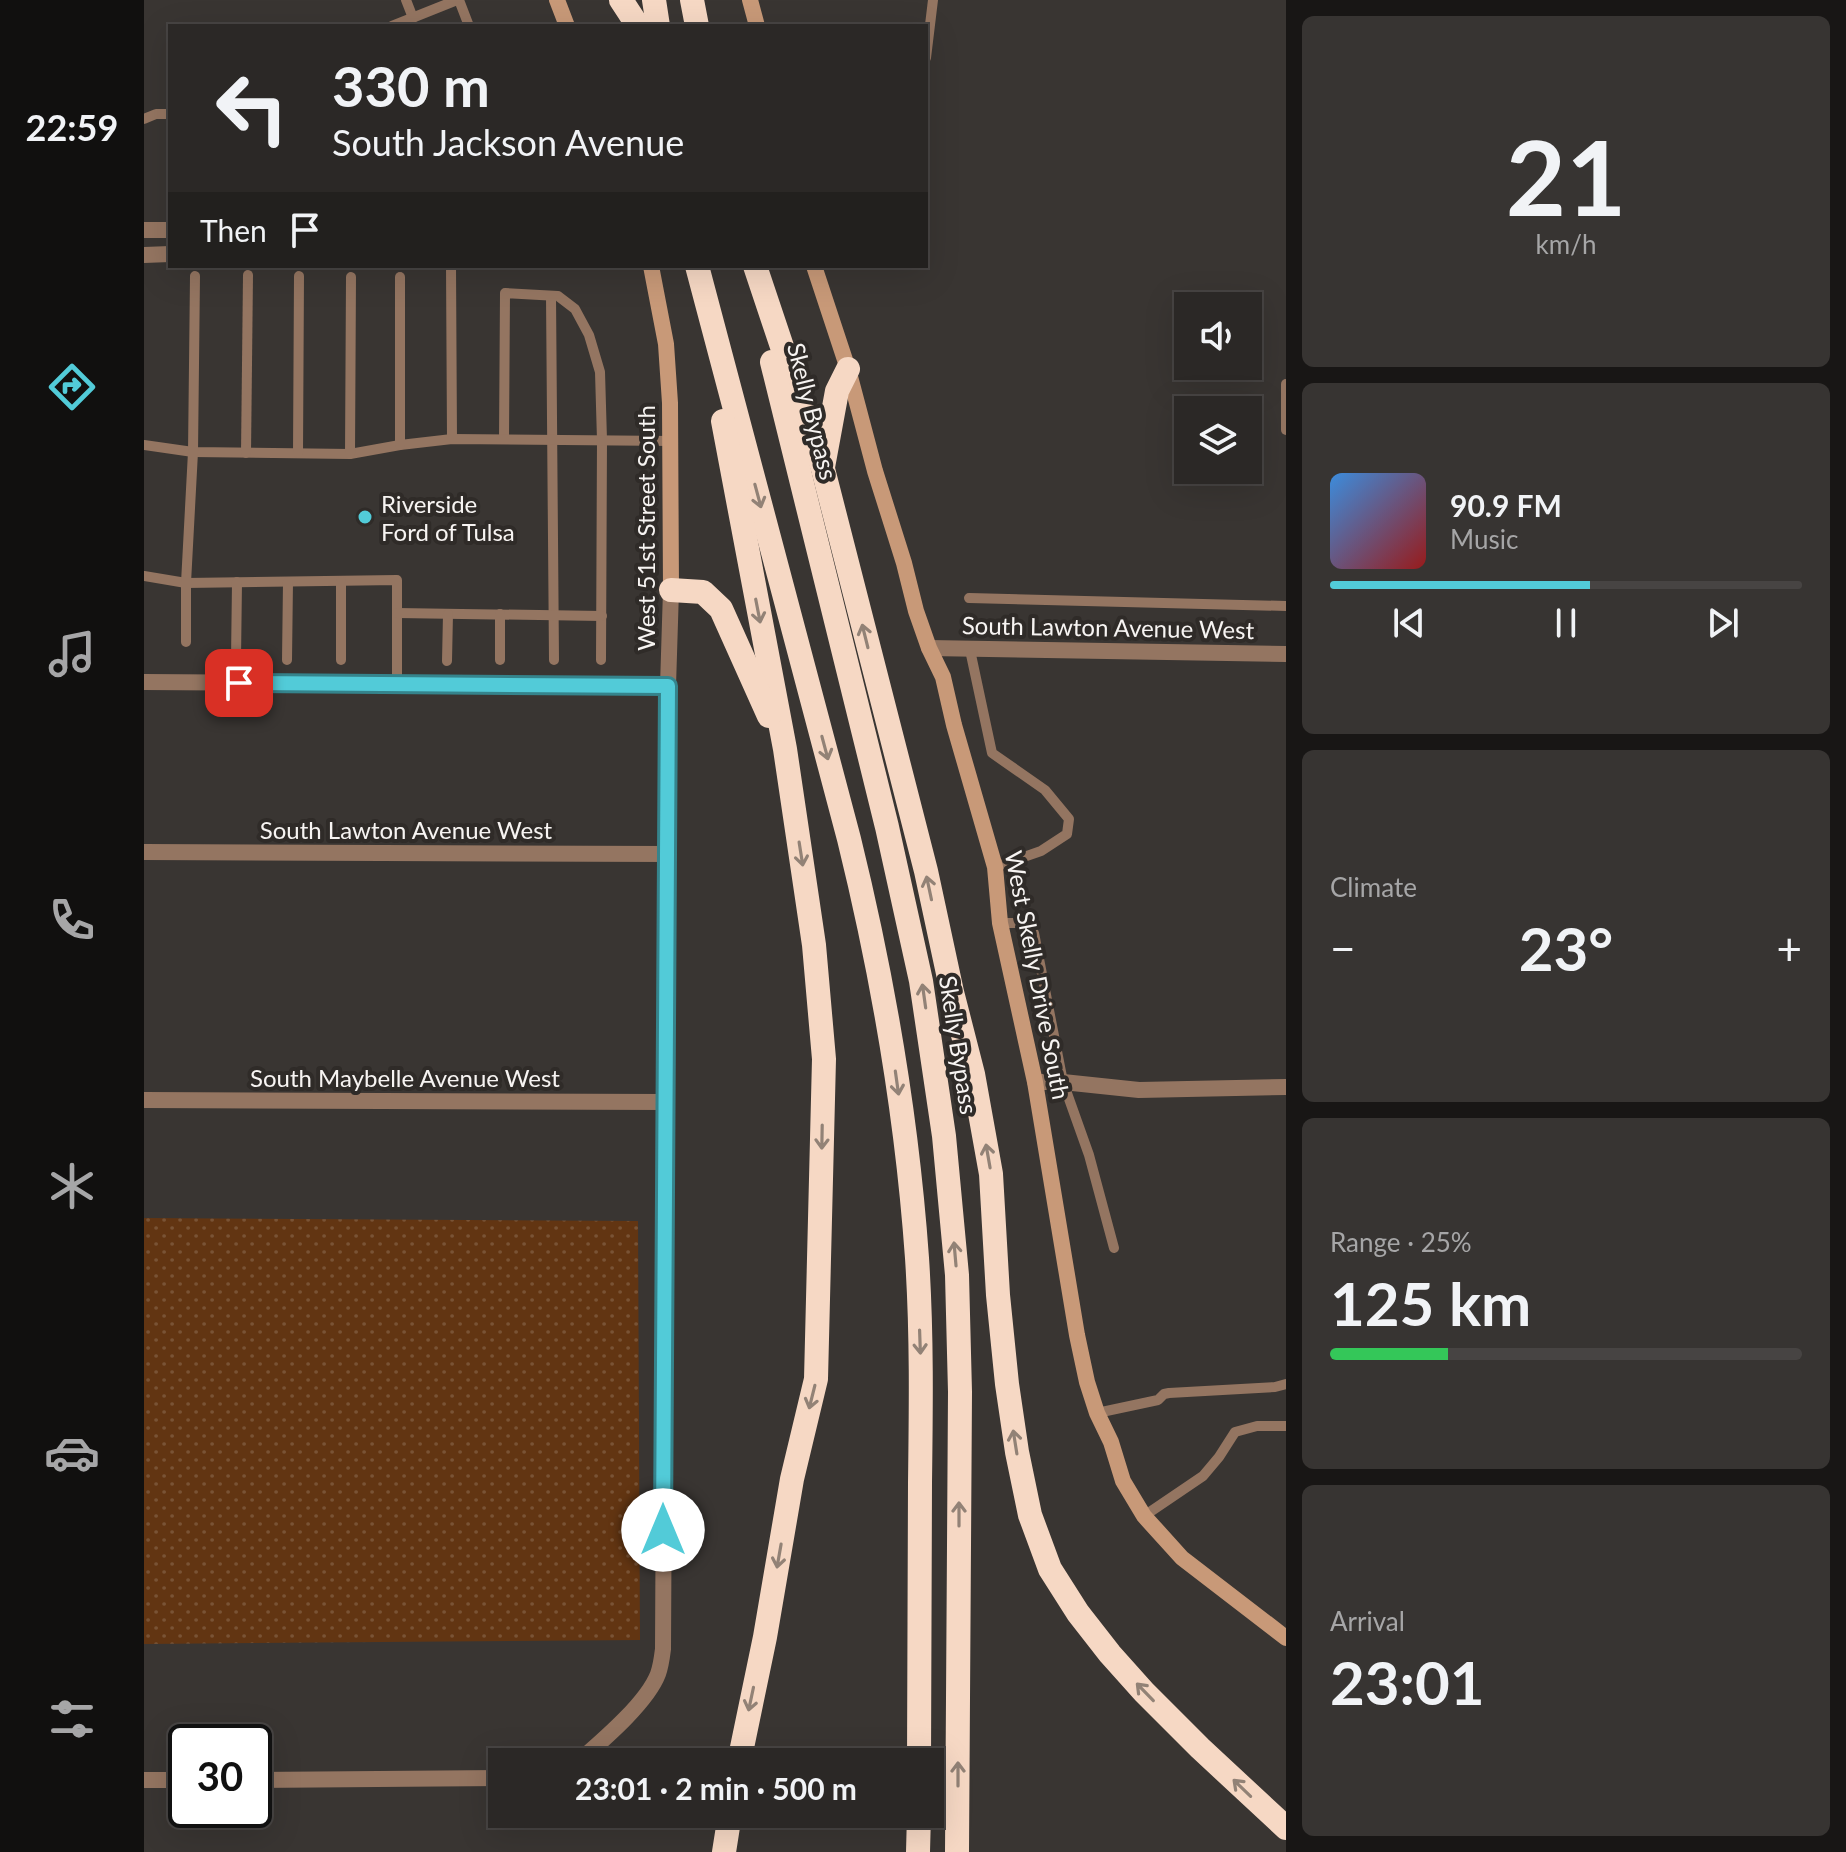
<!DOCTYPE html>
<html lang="en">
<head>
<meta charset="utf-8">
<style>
	:root { --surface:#2b2826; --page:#373432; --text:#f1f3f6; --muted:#a6a6a7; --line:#474443; --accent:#52cbd8 }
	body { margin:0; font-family:Lato,sans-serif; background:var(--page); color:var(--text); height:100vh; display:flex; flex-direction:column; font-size:30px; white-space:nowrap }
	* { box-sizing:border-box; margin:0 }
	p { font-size:26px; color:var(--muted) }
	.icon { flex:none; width:44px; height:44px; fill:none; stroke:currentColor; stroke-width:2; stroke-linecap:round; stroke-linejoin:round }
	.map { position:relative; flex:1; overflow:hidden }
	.sheet { display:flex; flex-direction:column; gap:16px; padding:16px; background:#181615; width:560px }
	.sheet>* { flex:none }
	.hud { position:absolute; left:24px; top:24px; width:760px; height:244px; border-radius:0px; box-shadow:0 8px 32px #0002,0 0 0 2px var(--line); background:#2b2826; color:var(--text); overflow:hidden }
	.buttons { position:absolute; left:1030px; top:292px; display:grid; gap:16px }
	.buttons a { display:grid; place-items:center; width:88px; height:88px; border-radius:0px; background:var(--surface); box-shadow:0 8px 32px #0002,0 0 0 2px var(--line); font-size:40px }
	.speed { position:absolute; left:24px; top:1724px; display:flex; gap:16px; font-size:40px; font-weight:700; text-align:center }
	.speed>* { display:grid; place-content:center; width:104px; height:104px; border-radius:50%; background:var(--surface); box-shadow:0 8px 32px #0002,0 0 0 2px var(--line); line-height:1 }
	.speed .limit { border:4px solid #111; border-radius:12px; background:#fff; color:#111 }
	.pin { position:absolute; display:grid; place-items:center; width:68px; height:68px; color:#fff; margin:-34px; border-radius:16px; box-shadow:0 4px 12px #0006 }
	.me { position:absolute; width:88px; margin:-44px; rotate:0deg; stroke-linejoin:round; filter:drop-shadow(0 0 6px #0008) }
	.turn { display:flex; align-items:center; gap:28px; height:168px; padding:0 32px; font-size:36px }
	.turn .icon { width:104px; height:104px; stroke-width:2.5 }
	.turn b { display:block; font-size:56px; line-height:68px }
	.then { display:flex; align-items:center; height:76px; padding:0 32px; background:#0003; gap:16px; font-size:30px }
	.big { font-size:60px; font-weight:700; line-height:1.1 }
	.sheet .card { flex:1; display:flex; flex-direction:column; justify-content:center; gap:12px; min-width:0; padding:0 28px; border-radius:12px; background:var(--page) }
	.sheet .dial { align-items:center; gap:0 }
	.dial b { font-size:104px; line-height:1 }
	.song { display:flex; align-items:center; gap:24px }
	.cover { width:96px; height:96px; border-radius:12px; background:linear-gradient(135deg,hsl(210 70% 55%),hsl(0 70% 35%)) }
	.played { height:8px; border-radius:4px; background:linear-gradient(90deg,var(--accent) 55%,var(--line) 55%) }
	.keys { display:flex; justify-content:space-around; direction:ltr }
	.heat { display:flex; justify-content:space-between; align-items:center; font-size:44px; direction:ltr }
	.charge { height:12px; border-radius:6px; background:linear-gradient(90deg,#34c759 25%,var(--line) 0) }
	.trip { position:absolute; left:344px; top:1748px; width:456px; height:80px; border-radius:0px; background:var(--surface); box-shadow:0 8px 32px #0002,0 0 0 2px var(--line); font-weight:700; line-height:80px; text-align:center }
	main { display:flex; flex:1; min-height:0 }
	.menu { display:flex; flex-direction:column; width:144px; justify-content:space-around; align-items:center; background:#11100f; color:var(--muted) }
	.menu .icon { width:56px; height:56px }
	.menu .current { color:var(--accent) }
	.menu b { font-size:36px; color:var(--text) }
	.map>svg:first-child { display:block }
	.park { fill:url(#park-dots) }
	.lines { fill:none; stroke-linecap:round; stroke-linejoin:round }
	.lane { stroke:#947561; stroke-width:10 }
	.street { stroke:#947561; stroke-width:16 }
	.secondary { stroke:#c89978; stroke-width:16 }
	.highway { stroke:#f6d8c4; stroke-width:24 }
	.oneway { stroke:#928276 }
	.route-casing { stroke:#35848c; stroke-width:20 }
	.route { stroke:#52cbd8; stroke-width:14 }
	.poi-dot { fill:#52cbd8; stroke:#2f2b28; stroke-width:3 }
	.labels { text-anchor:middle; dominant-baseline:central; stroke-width:8; stroke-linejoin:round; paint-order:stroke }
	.street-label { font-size:24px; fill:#f7f4f2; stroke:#2f2b28 }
	.poi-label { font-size:24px; fill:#f7f4f2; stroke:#2f2b28; text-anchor:start }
</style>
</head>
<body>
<main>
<nav class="menu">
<b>22:59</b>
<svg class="icon current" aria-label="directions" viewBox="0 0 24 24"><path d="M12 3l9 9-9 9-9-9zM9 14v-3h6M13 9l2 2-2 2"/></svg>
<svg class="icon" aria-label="music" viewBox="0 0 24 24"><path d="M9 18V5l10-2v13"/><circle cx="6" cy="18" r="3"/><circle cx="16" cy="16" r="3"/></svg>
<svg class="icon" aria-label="phone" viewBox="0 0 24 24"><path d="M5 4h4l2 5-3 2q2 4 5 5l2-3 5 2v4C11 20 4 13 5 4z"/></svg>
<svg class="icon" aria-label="climate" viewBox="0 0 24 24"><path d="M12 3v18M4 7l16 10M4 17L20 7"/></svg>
<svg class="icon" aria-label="car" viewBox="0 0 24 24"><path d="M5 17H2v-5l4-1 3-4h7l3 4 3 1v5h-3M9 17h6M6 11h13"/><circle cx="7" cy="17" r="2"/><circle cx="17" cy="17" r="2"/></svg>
<svg class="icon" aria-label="filters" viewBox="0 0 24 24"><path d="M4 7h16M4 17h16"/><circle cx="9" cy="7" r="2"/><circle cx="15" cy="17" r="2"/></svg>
</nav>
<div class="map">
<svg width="1142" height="1852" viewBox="0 0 1142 1852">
	<defs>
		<pattern id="park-dots" width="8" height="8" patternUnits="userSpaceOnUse" patternTransform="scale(2)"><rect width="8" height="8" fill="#623512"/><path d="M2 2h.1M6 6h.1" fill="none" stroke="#795335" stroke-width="1.8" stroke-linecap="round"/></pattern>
	</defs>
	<rect width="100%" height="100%" fill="#393532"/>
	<polygon class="park" points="0,1218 494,1221 496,1640 0,1644"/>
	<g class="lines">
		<g class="lane">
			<polyline points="262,0 269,18"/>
			<polyline points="315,0 325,26"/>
			<polyline points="248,26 313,0"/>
			<polyline points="782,58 789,0"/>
			<polyline points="0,119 12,114 26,114"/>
			<polyline points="307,266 308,439"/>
			<polyline points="407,296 410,660"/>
			<polyline points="1142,384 1142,430"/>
			<polyline points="360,439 361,293 414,296 431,309 445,335 456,372 458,440 457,660"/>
			<polyline points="0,445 49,452 206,454 256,445 308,439 528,441"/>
			<polyline points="256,445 256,277"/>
			<polyline points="102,453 104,275"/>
			<polyline points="154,453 155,276"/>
			<polyline points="206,454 207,277"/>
			<polyline points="0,576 42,583 253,580 253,684"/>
			<polyline points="825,598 1142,606"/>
			<polyline points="253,613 458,616"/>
			<polyline points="356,614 356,660"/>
			<polyline points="42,642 42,583 49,452 51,276"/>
			<polyline points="826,650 848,753 901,790 925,819 923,834 897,851 851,867"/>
			<polyline points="92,659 93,582"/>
			<polyline points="143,660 144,582"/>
			<polyline points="197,660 197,581"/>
			<polyline points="303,661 304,614"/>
			<polyline points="856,923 875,923 890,933 919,1082 945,1155 970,1248"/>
			<polyline points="953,1413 1014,1400 1020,1394 1025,1393 1131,1387 1142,1384"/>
			<polyline points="1000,1516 1059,1476 1075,1457 1091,1432 1113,1426 1142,1426"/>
		</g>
		<g class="street">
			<polyline points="0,230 26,230"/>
			<polyline points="0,255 26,254"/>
			<polyline points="785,648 1142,654"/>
			<polyline points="0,682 524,686"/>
			<polyline points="0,852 524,854"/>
			<polyline points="891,1082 919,1082 995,1090 1142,1087"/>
			<polyline points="0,1100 522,1102"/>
			<path d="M434 1762C458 1741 503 1703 514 1674 517 1666 518 1657 519 1649L524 686 527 590"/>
			<polyline points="0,1780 42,1780"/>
			<polyline points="110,1780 358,1778"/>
		</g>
		<g class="secondary">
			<polyline points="413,0 423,26"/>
			<polyline points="606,0 613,26"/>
			<polyline points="507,266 522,344 526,403 527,590"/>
			<polyline points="670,266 704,369 731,471 760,563 772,611 785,648 799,677 810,725 851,867 856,923 891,1082 933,1335 943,1382 953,1413 967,1442 979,1481 1000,1516 1038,1558 1142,1638"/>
		</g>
		<g class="highway">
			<polyline points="477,0 494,26"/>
			<polyline points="510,0 514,26"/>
			<polyline points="548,0 553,26"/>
			<path d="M553 266 705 839C739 977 763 1117 773 1258 778 1333 777 1408 776 1483 776 1576 775 1669 775 1762"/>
			<polyline points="611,266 679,469 782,871 808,992 829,1074 847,1174 854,1295 863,1384 873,1452 886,1515 906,1569 934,1613 966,1654 1000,1692 1056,1748 1142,1828"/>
			<polyline points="628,362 743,827 777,981 800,1136 813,1275 816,1392 813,1852"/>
			<polyline points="579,421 641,749 670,945 680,1059 672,1379 648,1479 621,1637 595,1762"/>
			<polyline points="679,467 693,391 704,369"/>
			<polyline points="527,590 559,592 577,609 625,716"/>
			<polyline points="580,1852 586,1814"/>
			<polyline points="774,1852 775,1814"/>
		</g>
	</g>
	<defs><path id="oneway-shaft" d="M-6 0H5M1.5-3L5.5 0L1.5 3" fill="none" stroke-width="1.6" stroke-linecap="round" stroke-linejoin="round" transform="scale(2)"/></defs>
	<g class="oneway">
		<use href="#oneway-shaft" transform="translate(614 496) rotate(75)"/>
		<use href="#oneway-shaft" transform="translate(614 611) rotate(79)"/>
		<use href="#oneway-shaft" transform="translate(721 636) rotate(-104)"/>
		<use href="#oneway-shaft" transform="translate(681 748) rotate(75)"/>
		<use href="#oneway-shaft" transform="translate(657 854) rotate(81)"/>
		<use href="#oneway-shaft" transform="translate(785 888) rotate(-102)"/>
		<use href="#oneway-shaft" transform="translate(780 996) rotate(-98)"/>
		<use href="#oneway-shaft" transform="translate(753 1083) rotate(82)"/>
		<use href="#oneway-shaft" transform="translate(678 1137) rotate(91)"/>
		<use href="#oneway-shaft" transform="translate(844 1156) rotate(-100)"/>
		<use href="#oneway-shaft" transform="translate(811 1254) rotate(-95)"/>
		<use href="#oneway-shaft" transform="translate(776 1342) rotate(88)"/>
		<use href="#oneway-shaft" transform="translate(668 1397) rotate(104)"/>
		<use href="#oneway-shaft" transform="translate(871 1442) rotate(-99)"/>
		<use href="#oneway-shaft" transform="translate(815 1514) rotate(-90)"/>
		<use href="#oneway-shaft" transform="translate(635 1556) rotate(100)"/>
		<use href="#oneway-shaft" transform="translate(1001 1692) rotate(-134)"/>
		<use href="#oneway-shaft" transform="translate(607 1699) rotate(102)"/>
		<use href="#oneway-shaft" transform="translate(814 1774) rotate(-90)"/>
		<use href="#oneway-shaft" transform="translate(1098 1788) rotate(-136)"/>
	</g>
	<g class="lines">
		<g class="route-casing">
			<polyline id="route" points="95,683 524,686 519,1530"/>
		</g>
		<use href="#route" class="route"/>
	</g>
	<circle class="poi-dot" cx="221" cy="517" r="8"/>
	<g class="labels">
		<g class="street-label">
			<text transform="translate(669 411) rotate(76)">Skelly Bypass</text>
			<text transform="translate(501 528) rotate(-90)">West 51st Street South</text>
			<text transform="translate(964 627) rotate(1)">South Lawton Avenue West</text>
			<text x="262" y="829">South Lawton Avenue West</text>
			<text transform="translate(894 975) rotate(79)">West Skelly Drive South</text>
			<text transform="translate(815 1045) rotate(81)">Skelly Bypass</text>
			<text x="261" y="1077">South Maybelle Avenue West</text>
		</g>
		<g class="poi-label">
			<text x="237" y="503">Riverside<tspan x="237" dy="28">Ford of Tulsa</tspan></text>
		</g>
	</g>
</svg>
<div class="buttons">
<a><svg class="icon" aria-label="sound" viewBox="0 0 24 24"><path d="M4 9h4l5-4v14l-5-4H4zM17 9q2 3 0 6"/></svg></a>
<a><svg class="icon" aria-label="layers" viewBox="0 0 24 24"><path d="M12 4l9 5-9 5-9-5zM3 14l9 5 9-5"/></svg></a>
</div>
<div class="speed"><div class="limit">30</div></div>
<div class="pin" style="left:95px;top:683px;background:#d93025"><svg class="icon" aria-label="arrive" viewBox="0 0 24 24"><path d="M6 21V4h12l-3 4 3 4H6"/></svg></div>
<svg class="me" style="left:519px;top:1530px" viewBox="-20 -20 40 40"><circle r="19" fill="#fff"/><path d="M0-13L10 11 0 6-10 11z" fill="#52cbd8"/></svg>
<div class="trip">23:01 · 2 min · 500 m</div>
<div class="hud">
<div class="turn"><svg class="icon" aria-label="left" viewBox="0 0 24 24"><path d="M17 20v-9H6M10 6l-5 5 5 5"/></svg><div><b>330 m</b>South Jackson Avenue</div></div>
<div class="then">Then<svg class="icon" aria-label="arrive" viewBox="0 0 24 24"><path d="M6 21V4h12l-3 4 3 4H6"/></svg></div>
</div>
</div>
<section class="sheet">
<div class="card dial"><b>21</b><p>km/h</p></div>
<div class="card">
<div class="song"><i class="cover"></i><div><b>90.9 FM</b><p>Music</p></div></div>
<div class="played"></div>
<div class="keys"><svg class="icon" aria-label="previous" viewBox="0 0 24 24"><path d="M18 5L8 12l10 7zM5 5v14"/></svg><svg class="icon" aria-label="pause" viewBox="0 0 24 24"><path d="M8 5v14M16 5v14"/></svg><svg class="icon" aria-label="next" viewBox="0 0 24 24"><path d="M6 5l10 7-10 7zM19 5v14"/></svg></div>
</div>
<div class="card"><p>Climate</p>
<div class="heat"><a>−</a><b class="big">23°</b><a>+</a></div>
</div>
<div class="card"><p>Range · 25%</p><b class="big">125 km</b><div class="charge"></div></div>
<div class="card"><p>Arrival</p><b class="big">23:01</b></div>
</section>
</main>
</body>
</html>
